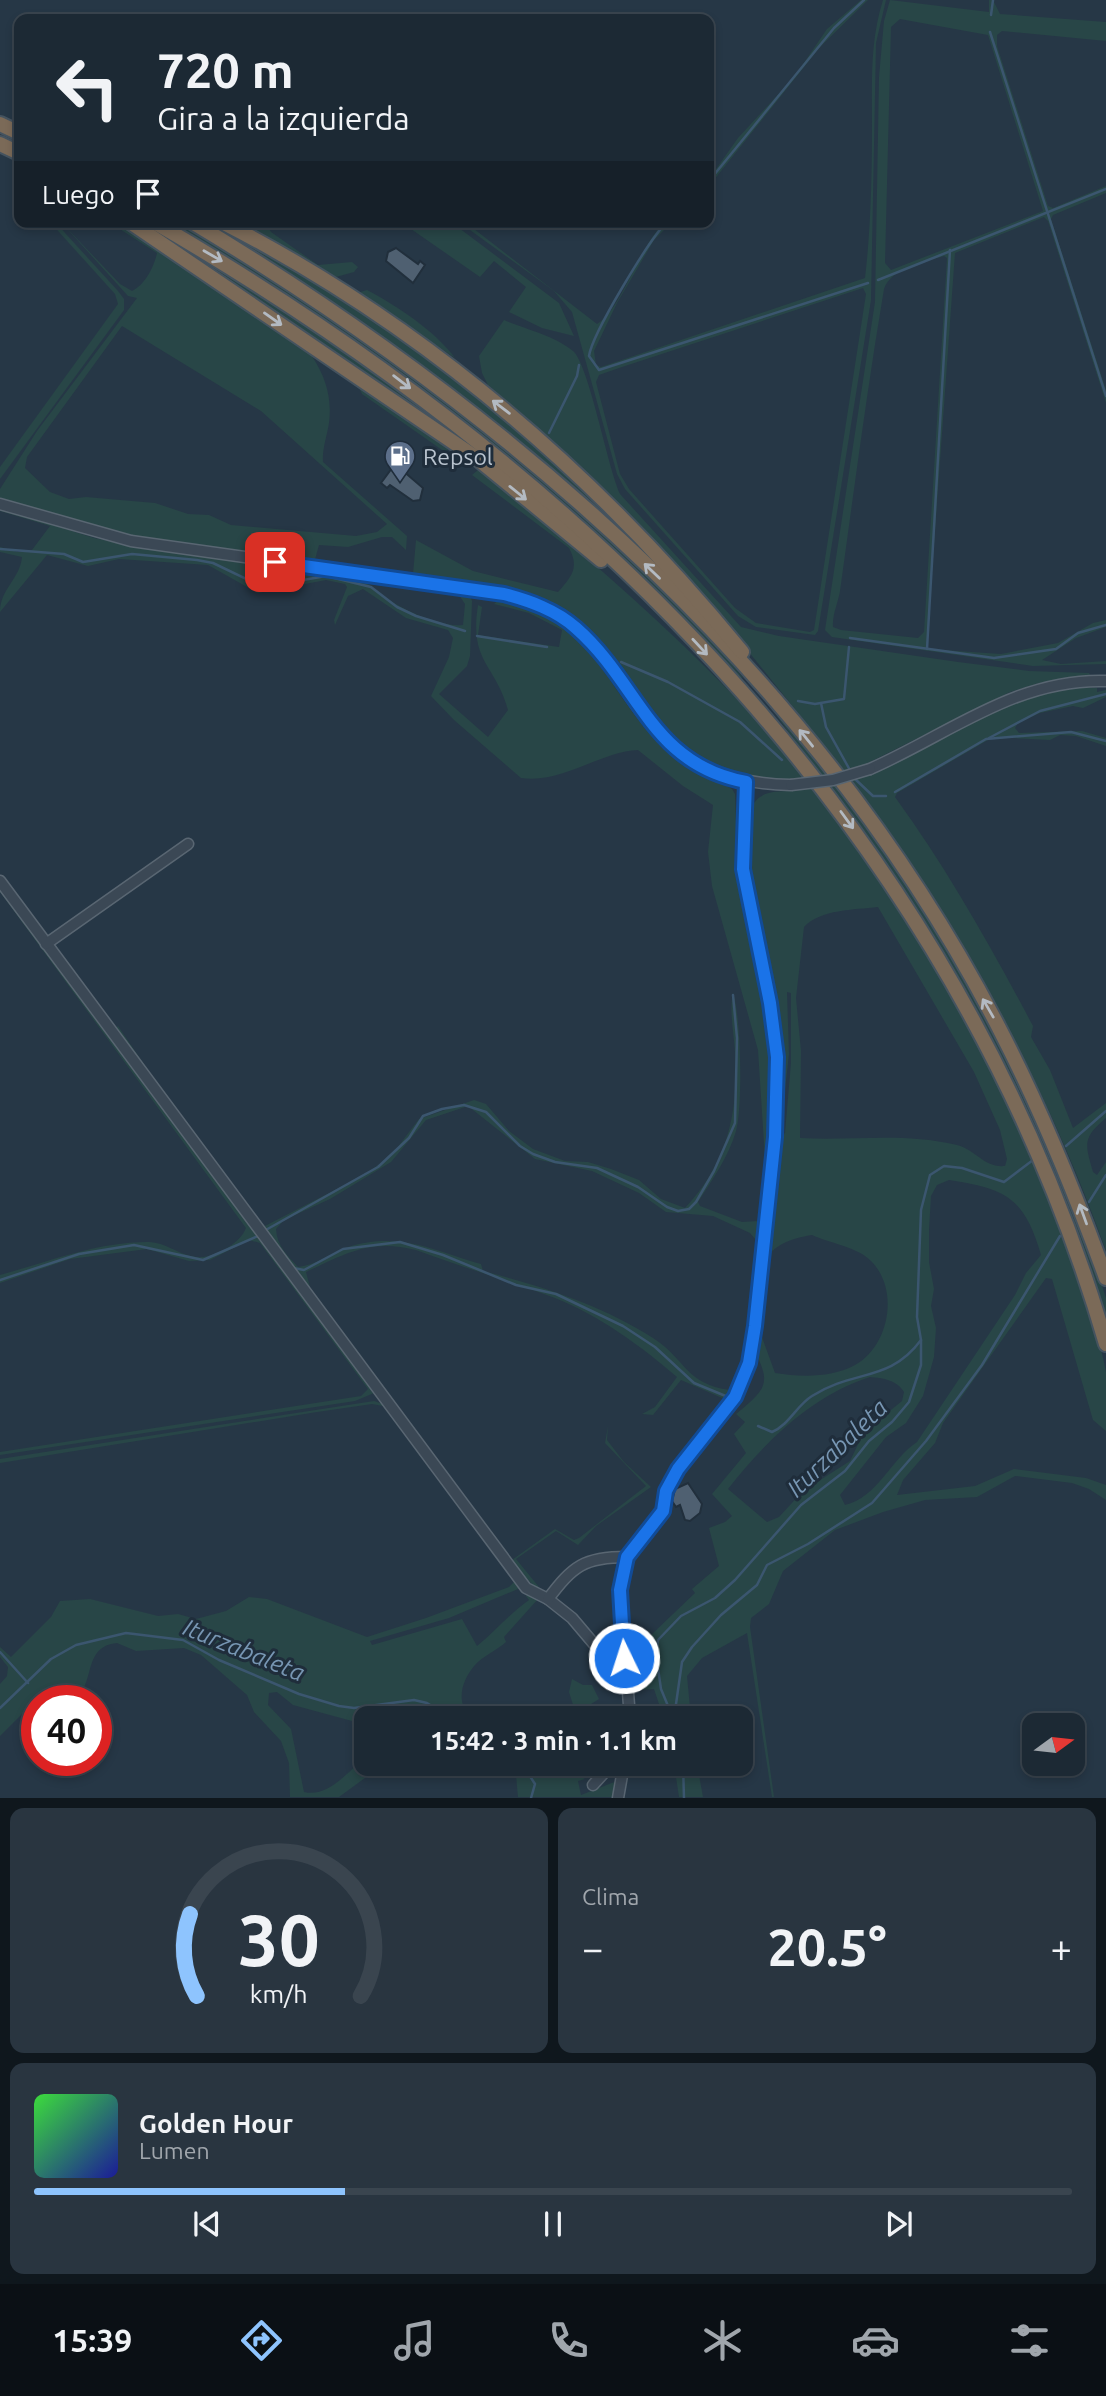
<!DOCTYPE html>
<html lang="es">
<head>
<meta charset="utf-8">
<style>
	:root { --surface:#1c2934; --page:#293540; --text:#f1f3f6; --muted:#a0a6ac; --line:#3a454f; --accent:#8ec4fe }
	body { margin:0; font-family:Ubuntu,sans-serif; background:var(--page); color:var(--text); height:100vh; display:flex; flex-direction:column; font-size:26px; white-space:nowrap }
	* { box-sizing:border-box; margin:0 }
	p { font-size:23px; color:var(--muted) }
	.icon { flex:none; width:38px; height:38px; fill:none; stroke:currentColor; stroke-width:2; stroke-linecap:round; stroke-linejoin:round }
	.map { position:relative; height:1798px; overflow:hidden }
	.details { display:flex; flex-direction:column; gap:10px; padding:10px; background:#0f171d; flex:1 }
	.details>* { flex:none }
	.guide { position:absolute; left:14px; top:14px; width:700px; height:214px; border-radius:14px; box-shadow:0 4px 10px #0003,0 0 0 2px var(--line); background:#1c2934; color:var(--text); overflow:hidden }
	.needle { width:46px; rotate:75deg }
	.fabs { position:absolute; left:1022px; top:1713px; display:grid; gap:14px }
	.fabs a { display:grid; place-items:center; width:63px; height:63px; border-radius:14px; background:var(--surface); box-shadow:0 4px 10px #0003,0 0 0 2px var(--line); font-size:35px }
	.speed { position:absolute; left:21px; top:1685px; display:flex; gap:14px; font-size:35px; font-weight:700; text-align:center }
	.speed>* { display:grid; place-content:center; width:91px; height:91px; border-radius:50%; background:var(--surface); box-shadow:0 4px 10px #0003,0 0 0 2px var(--line); line-height:1 }
	.speed .limit { border:10px solid #d22; background:#fff; color:#111 }
	.pin { position:absolute; display:grid; place-items:center; width:60px; height:60px; color:#fff; margin:-30px; border-radius:14px; box-shadow:0 4px 10px #0006 }
	.me { position:absolute; width:77px; margin:-38px; rotate:356deg; stroke-linejoin:round; filter:drop-shadow(0 0 5px #0008) }
	.turn { display:flex; align-items:center; gap:24px; height:147px; padding:0 28px; font-size:32px }
	.turn .icon { width:91px; height:91px; stroke-width:2.5 }
	.turn b { display:block; font-size:49px; line-height:60px }
	.then { display:flex; align-items:center; height:66px; padding:0 28px; background:#0003; gap:14px; font-size:26px }
	.big { font-size:52px; font-weight:600; line-height:1.1 }
	.details .card { flex:1; display:flex; flex-direction:column; justify-content:center; gap:10px; min-width:0; padding:0 24px; border-radius:14px; background:var(--page) }
	.details .dial { align-items:center; gap:0 }
	.dial svg { height:182px; overflow:visible; fill:none; stroke:var(--line); stroke-width:7; stroke-linecap:round; text-anchor:middle }
	.dial text { fill:var(--text); stroke:none }
	.song { display:flex; align-items:center; gap:21px }
	.cover { width:84px; height:84px; border-radius:10px; background:linear-gradient(135deg,hsl(120 70% 55%),hsl(240 70% 35%)) }
	.played { height:7px; border-radius:4px; background:linear-gradient(90deg,var(--accent) 30%,var(--line) 30%) }
	.keys { display:flex; justify-content:space-around; direction:ltr }
	.heat { display:flex; justify-content:space-between; align-items:center; font-size:38px; direction:ltr }
	.details .tiles { flex:1; display:grid; gap:10px; grid-template-columns:1fr 1fr }
	.card:last-child { grid-column:span 2 }
	.trip { position:absolute; left:354px; top:1706px; width:399px; height:70px; border-radius:14px; background:var(--surface); box-shadow:0 4px 10px #0003,0 0 0 2px var(--line); font-weight:600; line-height:70px; text-align:center }
	.tabs { display:flex; height:112px; justify-content:space-around; align-items:center; background:#0b1015; color:var(--muted) }
	.tabs .icon { width:49px; height:49px }
	.tabs .selected { color:var(--accent) }
	.tabs b { font-size:32px; color:var(--text) }
	.map>svg:first-child { display:block }
	.green { fill:#284647; fill-rule:evenodd }
	.lines { fill:none; stroke-linecap:round; stroke-linejoin:round }
	.stream { stroke:#3b566f; stroke-width:2.5 }
	.building { fill:#4f6071; stroke:#212f3c; stroke-width:2 }
	.minor-casing { stroke:#596672; stroke-width:13 }
	.highway-casing { stroke:#45535f; stroke-width:18 }
	.minor { stroke:#3b4855; stroke-width:10 }
	.highway { stroke:#7b6a58; stroke-width:14 }
	.minor-bridge-casing { stroke:#596672; stroke-width:13; stroke-linecap:butt }
	.minor-bridge { stroke:#3b4855; stroke-width:10 }
	.oneway { stroke:#b3bac2 }
	.route-casing { stroke:#114b97; stroke-width:18 }
	.route { stroke:#1a73e8; stroke-width:12 }
	.labels { text-anchor:middle; dominant-baseline:central; stroke-width:6; stroke-linejoin:round; paint-order:stroke }
	.poi-label { font-size:23px; fill:#b9c3ce; stroke:#1f2d3b; text-anchor:start }
	.water-label { font-size:24px; font-style:italic; fill:#7796b3; stroke:#1f2d3b }
</style>
</head>
<body>
<div class="map">
<svg width="1106" height="1798" viewBox="0 0 1106 1798">
	<rect width="100%" height="100%" fill="#263746"/>
	<g class="green">
		<polygon points="861,0 868,0 820,47 709,186 709,179 738,138 795,76 827,29"/>
		<path d="M883 0H886L876 43 871 300 818 631 815 635 756 627 738 616 625 489 617 474 572 312 554 291 459 222H465L597 324C623 308 638 247 665 222H672L654 240 617 303 594 351 596 365 601 367 865 278C871 227 872 174 872 123 872 81 870 41 883 0ZM863 288 866 294 814 630 810 632 756 623 735 608 629 489 620 474 596 382 599 375 622 367Z"/>
		<path d="M890 0 989 12V0H993L1000 14 1106 22V41L1002 31 997 35V46L1048 206 1053 208 1106 186V193L1053 215 1051 219 1106 390V403L1048 221 1044 217 955 253 927 642 928 649 1001 654 1058 643 1093 623 1106 620V627L1076 638 1042 660 1061 664 1106 661V664L1033 666 832 637 825 630 875 302 879 77 884 21ZM900 19 988 35 1043 211 891 270 885 263 891 27ZM944 256 947 258 924 632 918 638 841 630 833 627C832 615 838 603 840 591 854 490 867 390 884 289 891 268 924 262 944 256Z"/>
		<polygon points="50,222 55,222 118,291 124,299 124,310 0,479 0,467 118,304 115,294"/>
		<path d="M61 222 120 284 132 291C145 285 154 267 157 253L109 222H120L156 245 303 344C322 368 333 392 329 423 327 436 322 449 323 462L407 536 406 550 392 537H382L348 547 319 545 314 563 147 541 0 499V489L37 431 137 298 128 296ZM122 326 261 411 387 524 377 532 356 536 231 525 209 515 188 514 155 503 86 497 69 499 50 492 25 468 27 457Z"/>
		<path d="M166 222H180C332 312 477 416 607 537 654 581 703 627 743 678 731 677 632 569 612 551 475 424 327 316 166 222Z"/>
		<path d="M206 222H214L321 284 411 342 558 459 643 550C504 425 367 318 206 222Z"/>
		<polygon points="233,222 265,222 271,232 318,265 352,262 358,267 354,272 336,277"/>
		<polygon points="401,222 451,222 559,303 574,336 542,328 509,312 526,287 494,261 480,277"/>
		<path d="M170 241C291 313 407 390 513 482Z"/>
		<path d="M367 290C397 306 434 330 455 358L357 293Z"/>
		<path d="M504 320C525 329 556 336 573 351 589 365 607 465 620 494L741 627 779 636 958 662 1029 671 1089 673 1090 675 1039 683 1010 692 868 763 872 774C938 745 1022 679 1097 688V692L1106 690V697L1083 708 1073 706 1040 713 1018 723 1015 728 1019 733 1082 731 1106 738V746L1076 736 1060 735 1050 740 993 737 897 793 895 797C948 870 991 947 1033 1026L1031 1037 1050 1070 1073 1128 1106 1103V1118C1082 1138 1085 1144 1093 1172L1097 1175 1106 1162V1251C1032 1043 921 865 782 693 733 632 683 570 627 513 583 468 536 427 488 385L482 373 479 356Z"/>
		<polygon points="356,381 450,448 445,452 362,394"/>
		<path d="M478 470 486 473C572 544 657 616 735 697 867 836 970 1005 1042 1182 1066 1240 1094 1310 1106 1372 1106 1390 1106 1412 1106 1431L1093 1420 1052 1279 1046 1278 943 1423 935 1443 903 1480 897 1495 975 1486 1014 1469 1086 1478 1106 1485V1500L1089 1489 1072 1483 1015 1476 977 1497 925 1500 883 1512 835 1530 783 1571 769 1604 751 1618 750 1627 774 1797H772L747 1633 702 1658 687 1676 691 1718H666L665 1707H660L654 1689 639 1690V1681L656 1678 653 1662 644 1663 642 1659 647 1657 645 1644 651 1641 650 1636 695 1593 692 1589 719 1566 709 1528 725 1522 732 1516 712 1494 746 1453 734 1434 745 1422 736 1414C766 1389 772 1384 754 1350L779 1140 785 1133 791 1063V993L787 992 789 1054 783 1108 779 1019 751 892 749 816C754 793 769 791 790 791L791 779C687 783 662 726 608 654 593 635 575 615 553 603 530 591 502 586 476 582 455 579 432 584 413 574L416 540 473 571 558 592C571 577 580 568 569 548L472 475ZM878 907 974 1072 1000 1130 1007 1159 1005 1166C984 1168 976 1150 957 1145 902 1132 854 1141 800 1138L801 1051 796 998 804 927C821 909 854 910 878 907ZM949 1180C1006 1189 1024 1197 1041 1255L1026 1273 1015 1295 917 1442C891 1459 877 1498 845 1505L840 1495 886 1437 906 1423 923 1396 934 1357 936 1328 931 1306 934 1289 929 1262V1230L931 1196 937 1185ZM812 1235C829 1243 858 1247 871 1261 900 1290 889 1346 855 1365 832 1378 800 1377 775 1373L759 1329 766 1260C775 1243 794 1238 812 1235ZM870 1377C883 1378 897 1380 904 1392L902 1401 864 1432 850 1461 803 1491 779 1517 767 1522 728 1489C766 1441 811 1396 870 1377Z"/>
		<path d="M0 508 94 538 139 547 470 595 472 601 470 656 467 666 439 694 488 737 508 710C495 663 469 663 478 605L482 607 478 635 559 647 562 630 529 613 494 604 500 599C592 617 602 685 659 743 680 765 707 773 732 789L735 794 738 876 767 1021 771 1082 769 1157 750 1347 740 1381 729 1401 681 1380 653 1415 642 1414 655 1407 677 1377C641 1346 600 1316 555 1298 509 1281 462 1267 416 1250 370 1239 347 1253 306 1272L311 1291 512 1560 555 1529 574 1540 579 1538 646 1486 605 1443 608 1426 607 1440 624 1462 651 1487 596 1526 578 1545 556 1531 516 1559 539 1587 537 1589 504 1555 113 1030 118 1026 156 1082 263 1227 364 1175 391 1156 419 1119 474 1100 486 1104 509 1131 533 1149 565 1161 588 1162 611 1169 639 1180 661 1199 685 1208C727 1164 739 1112 735 1052 734 1034 729 1011 733 993 741 1015 743 1108 736 1131 729 1156 712 1180 698 1202L700 1206 742 1222 758 1221 765 1159 758 1050 712 886 708 852 713 805 683 786 638 750C599 752 562 784 521 778L454 720 431 696 449 657 453 638 448 630 406 618 363 589 348 596 335 625 334 620 347 587 345 584 326 580 258 593 208 565 119 559 88 566 47 555 0 612C0 589 20 579 22 557L0 552V547L18 552 32 550 50 526 0 511ZM365 581 459 595 465 604 463 625C435 628 383 601 365 581ZM468 1106 535 1159 592 1171 639 1193 666 1212 713 1216 750 1233 756 1240C755 1281 758 1358 730 1390 685 1384 686 1359 653 1338 602 1305 541 1286 483 1271L481 1264C433 1250 398 1231 348 1247 331 1253 316 1265 298 1267 287 1255 277 1246 276 1229L284 1220 330 1199 391 1162 426 1120Z"/>
		<path d="M776 715C816 752 848 799 879 844 943 936 1000 1036 1046 1139 1067 1186 1083 1235 1101 1283L1106 1298V1321L1078 1234 1041 1143 965 989 883 859Z"/>
		<path d="M0 888 374 1389V1393L355 1401 0 1455V1452L361 1396 368 1389 260 1243 249 1240 210 1260 189 1261 147 1249 70 1259 0 1283V1275C48 1262 97 1242 147 1242 166 1241 183 1259 203 1257 219 1255 241 1242 246 1228L0 892Z"/>
		<path d="M374 1401 386 1405 520 1584 518 1589 449 1618 370 1641 372 1645 462 1619 477 1646C496 1631 509 1614 529 1600L526 1596 529 1593 538 1599 504 1637 506 1642C497 1650 483 1656 475 1665 461 1681 455 1704 472 1718H436L416 1708 407 1718 388 1716 352 1721 293 1705 277 1692 269 1693 268 1705 291 1729 304 1792C329 1798 349 1770 366 1757V1764H384L339 1797H290L289 1763 281 1741 254 1712 247 1695 201 1655 184 1648 136 1651 117 1643C83 1646 95 1683 77 1696 65 1705 47 1700 34 1702L0 1736V1684L7 1676 8 1667 0 1657V1647L11 1657 51 1617 60 1601 90 1599 158 1616 178 1614 196 1619 226 1611 249 1597 267 1599 367 1637 426 1618 509 1587 515 1581 383 1406 372 1404 317 1412 0 1463V1459Z"/>
		<polygon points="572,1679 583,1685 592,1685 599,1699 569,1718 561,1718 575,1711 569,1692"/>
		<polygon points="515,1764 562,1764 585,1779 578,1781 581,1795 617,1781 614,1797 518,1797"/>
		<polygon points="674,1764 697,1764 703,1797 679,1797"/>
	</g>
	<g class="lines">
		<g class="stream">
			<polyline points="991,15 993,0"/>
			<polyline points="990,32 1106,396"/>
			<polyline points="709,181 834,28 864,0"/>
			<path d="M667 222C650 238 592 334 589 356L599 370 868 283"/>
			<polyline points="878,280 1106,189"/>
			<polyline points="549,433 577,376 579,365"/>
			<polyline points="0,549 64,554 83,562 132,554 197,560 213,563 263,587 326,576 371,587 397,607 416,616 465,631"/>
			<polyline points="477,636 547,647"/>
			<polyline points="850,638 994,658 1056,649 1078,633 1106,625"/>
			<polyline points="927,649 950,250"/>
			<polyline points="621,662 668,682 740,722 782,760"/>
			<polyline points="798,701 815,704 844,699 849,647"/>
			<polyline points="821,703 826,727 851,772"/>
			<polyline points="989,738 1040,711 1106,694"/>
			<polyline points="854,778 873,796 886,796"/>
			<polyline points="895,792 986,739 1071,732 1106,741"/>
			<polyline points="1066,1146 1106,1111"/>
			<polyline points="1089,1202 1106,1175"/>
			<polyline points="264,1231 378,1167 409,1138 423,1116 442,1109 464,1105 486,1112 520,1146 533,1154 555,1162 597,1168 638,1187 667,1207 678,1211 689,1209 696,1202 714,1171 735,1123 737,1038 733,995"/>
			<polyline points="293,1268 304,1270 343,1249 400,1242 443,1255 516,1285 556,1294 623,1326 655,1347 694,1383 728,1397 727,1400"/>
			<polyline points="0,1280 79,1254 134,1245 203,1260 258,1236"/>
			<path d="M758 1426 772 1432C789 1425 797 1405 812 1396 854 1369 889 1383 921 1340"/>
			<polyline points="0,1652 28,1683"/>
			<polyline points="0,1708 51,1659 76,1645 126,1633 183,1640 219,1660 299,1694 339,1706 354,1708 414,1700 427,1703 451,1718"/>
			<polyline points="673,1718 661,1689 656,1655 658,1640 681,1616 715,1598 735,1580 801,1505 845,1471 869,1441 892,1422 909,1402 921,1365 921,1340 917,1317 921,1210 930,1175 944,1166 962,1168 1004,1182 1033,1160"/>
			<polyline points="674,1718 682,1662 692,1647 721,1615 757,1585 767,1565 808,1544 872,1503 926,1441 982,1365 1060,1236"/>
			<polyline points="522,1764 535,1784 531,1798"/>
			<polyline points="683,1764 684,1798"/>
		</g>
	</g>
	<g class="building">
		<polygon points="396,248 418,264 420,261 425,265 413,283 386,261 388,252"/>
		<polygon points="395,464 423,488 420,500 413,501 390,485 387,488 381,483"/>
		<polygon points="688,1483 702,1504 700,1513 690,1521 685,1520 680,1505 676,1507 672,1501 675,1489"/>
	</g>
	<g class="lines">
		<g class="minor-casing">
			<g id="minor">
				<path d="M0 504 131 541 471 589C508 595 545 602 575 627 598 646 614 673 631 698 674 761 715 783 791 785"/>
				<path d="M870 769C948 735 1016 678 1106 681"/>
				<polyline points="0,881 526,1588 548,1599 572,1618 627,1683"/>
				<polyline points="46,944 188,844"/>
				<path d="M548 1599C573 1566 584 1557 627 1557"/>
				<polyline points="630,1718 620,1590 627,1557 663,1511 666,1491 678,1469 735,1397 749,1363 755,1326 775,1137 777,1057 770,1003 743,869 746,782"/>
				<polyline points="593,1785 612,1764"/>
				<polyline points="618,1798 624,1764"/>
			</g>
		</g>
		<g class="highway-casing">
			<g id="highway">
				<polyline points="0,124 19,133"/>
				<polyline points="0,144 19,153"/>
				<polyline points="130,222 478,459 601,560"/>
				<path d="M154 222C597 479 960 842 1106 1344"/>
				<path d="M192 222C519 418 822 684 999 1028 1041 1109 1075 1193 1106 1278"/>
				<path d="M222 222C425 326 598 476 742 652"/>
			</g>
		</g>
		<use href="#minor" class="minor"/>
		<use href="#highway" class="highway"/>
		<g class="minor-bridge-casing">
			<polyline id="minor-bridge" points="791,785 833,780 870,769"/>
		</g>
		<use href="#minor-bridge" class="minor-bridge"/>
	</g>
	<defs><path id="oneway-shaft" d="M-6 0H5M1.5-3L5.5 0L1.5 3" fill="none" stroke-width="1.6" stroke-linecap="round" stroke-linejoin="round" transform="scale(1.75)"/></defs>
	<g class="oneway">
		<use href="#oneway-shaft" transform="translate(213 256) rotate(30)"/>
		<use href="#oneway-shaft" transform="translate(273 319) rotate(35)"/>
		<use href="#oneway-shaft" transform="translate(402 382) rotate(37)"/>
		<use href="#oneway-shaft" transform="translate(501 407) rotate(-143)"/>
		<use href="#oneway-shaft" transform="translate(518 493) rotate(39)"/>
		<use href="#oneway-shaft" transform="translate(652 571) rotate(-136)"/>
		<use href="#oneway-shaft" transform="translate(700 647) rotate(47)"/>
		<use href="#oneway-shaft" transform="translate(806 738) rotate(-129)"/>
		<use href="#oneway-shaft" transform="translate(847 820) rotate(54)"/>
		<use href="#oneway-shaft" transform="translate(988 1008) rotate(-120)"/>
		<use href="#oneway-shaft" transform="translate(1083 1214) rotate(-110)"/>
	</g>
	<g class="lines">
		<g class="route-casing">
			<path id="route" d="M275 562 504 594C530 601 556 610 576 628 640 684 650 764 746 782L743 869 770 1003 777 1057 775 1137 755 1326 749 1363 735 1397 678 1469 666 1491 663 1511 627 1557 620 1590 624 1658"/>
		</g>
		<use href="#route" class="route"/>
	</g>
	<defs>
		<g id="fuel-pin" transform="scale(1.575)"><path d="M0 17L-7.5 6A9.5 9.5 0 1 1 7.5 6Z" fill="#5c6f8a" stroke="#1f2d3b"/><path d="M-5.5-6h7V0h2V4h1.3V-2.5L3-4.5l.8-.8L6-3V5H2.5V1h-1V6h-7ZM-4.2-4.7v3.2H.2V-4.7Z" fill="#fff"/></g>
	</defs>
	<g fill-rule="evenodd">
		<use href="#fuel-pin" x="400" y="456"/>
	</g>
	<g class="labels">
		<g class="poi-label">
			<text x="423" y="456">Repsol</text>
		</g>
		<g class="water-label">
			<text transform="translate(837 1448) rotate(-44)">Iturzabaleta</text>
			<text transform="translate(244 1650) rotate(22)">Iturzabaleta</text>
		</g>
	</g>
</svg>
<div class="fabs">
<a><svg class="needle" viewBox="-14 -14 28 28"><path d="M0-13l5 13h-10z" fill="#e53935"/><path d="M0 13l5-13h-10z" fill="#a0a6ac"/></svg></a>
</div>
<div class="speed"><div class="limit">40</div></div>
<div class="pin" style="left:275px;top:562px;background:#d93025"><svg class="icon" aria-label="arrive" viewBox="0 0 24 24"><path d="M6 21V4h12l-3 4 3 4H6"/></svg></div>
<svg class="me" style="left:624px;top:1658px" viewBox="-20 -20 40 40"><circle r="17" fill="#1a73e8" stroke="#fff" stroke-width="3"/><path d="M0-11L8 9 0 5-8 9z" fill="#fff"/></svg>
<div class="trip">15:42 · 3 min · 1.1 km</div>
<div class="guide">
<div class="turn"><svg class="icon" aria-label="left" viewBox="0 0 24 24"><path d="M17 20v-9H6M10 6l-5 5 5 5"/></svg><div><b>720 m</b>Gira a la izquierda</div></div>
<div class="then">Luego<svg class="icon" aria-label="arrive" viewBox="0 0 24 24"><path d="M6 21V4h12l-3 4 3 4H6"/></svg></div>
</div>
</div>
<section class="details">
<div class="tiles">
<div class="card dial"><svg viewBox="0 0 100 80">
<path d="M14 69A42 42 0 1 1 86 69"/>
<path d="M14 69A42 42 0 0 1 11 33" stroke="#8ec4fe"/>
<text x="50" y="56" font-size="32" font-weight="700">30</text>
<text x="50" y="72" font-size="11">km/h</text>
</svg></div>
<div class="card"><p>Clima</p>
<div class="heat"><a>−</a><b class="big">20.5°</b><a>+</a></div>
</div>
<div class="card">
<div class="song"><i class="cover"></i><div><b>Golden Hour</b><p>Lumen</p></div></div>
<div class="played"></div>
<div class="keys"><svg class="icon" aria-label="previous" viewBox="0 0 24 24"><path d="M18 5L8 12l10 7zM5 5v14"/></svg><svg class="icon" aria-label="pause" viewBox="0 0 24 24"><path d="M8 5v14M16 5v14"/></svg><svg class="icon" aria-label="next" viewBox="0 0 24 24"><path d="M6 5l10 7-10 7zM19 5v14"/></svg></div>
</div>
</div>
</section>
<nav class="tabs">
<b>15:39</b>
<svg class="icon selected" aria-label="directions" viewBox="0 0 24 24"><path d="M12 3l9 9-9 9-9-9zM9 14v-3h6M13 9l2 2-2 2"/></svg>
<svg class="icon" aria-label="music" viewBox="0 0 24 24"><path d="M9 18V5l10-2v13"/><circle cx="6" cy="18" r="3"/><circle cx="16" cy="16" r="3"/></svg>
<svg class="icon" aria-label="phone" viewBox="0 0 24 24"><path d="M5 4h4l2 5-3 2q2 4 5 5l2-3 5 2v4C11 20 4 13 5 4z"/></svg>
<svg class="icon" aria-label="climate" viewBox="0 0 24 24"><path d="M12 3v18M4 7l16 10M4 17L20 7"/></svg>
<svg class="icon" aria-label="car" viewBox="0 0 24 24"><path d="M5 17H2v-5l4-1 3-4h7l3 4 3 1v5h-3M9 17h6M6 11h13"/><circle cx="7" cy="17" r="2"/><circle cx="17" cy="17" r="2"/></svg>
<svg class="icon" aria-label="filters" viewBox="0 0 24 24"><path d="M4 7h16M4 17h16"/><circle cx="9" cy="7" r="2"/><circle cx="15" cy="17" r="2"/></svg>
</nav>
</body>
</html>
